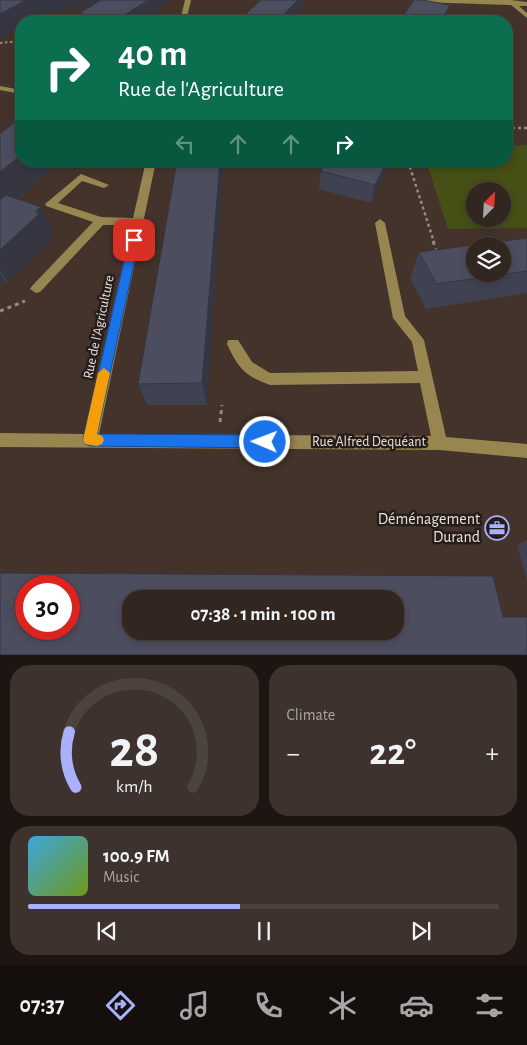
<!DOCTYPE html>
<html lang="en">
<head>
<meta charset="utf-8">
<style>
	:root { --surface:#322620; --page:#3d322d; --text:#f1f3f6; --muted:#a8a5a5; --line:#4d433e; --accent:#a9b0fc }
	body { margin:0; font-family:"Alegreya Sans",sans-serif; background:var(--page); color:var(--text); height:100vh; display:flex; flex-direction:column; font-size:19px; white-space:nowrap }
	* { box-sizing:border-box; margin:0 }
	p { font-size:16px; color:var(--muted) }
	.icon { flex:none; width:28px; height:28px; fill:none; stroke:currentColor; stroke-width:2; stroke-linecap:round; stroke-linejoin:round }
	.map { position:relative; height:655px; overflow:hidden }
	.details { display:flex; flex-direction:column; gap:10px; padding:10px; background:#1c1512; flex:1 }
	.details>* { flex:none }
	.guide { position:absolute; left:15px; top:15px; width:498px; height:152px; border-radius:20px; box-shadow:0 2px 8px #0003,0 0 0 1px var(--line); background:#0b6e4f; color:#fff; overflow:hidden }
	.needle { width:32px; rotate:24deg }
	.fabs { position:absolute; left:466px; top:182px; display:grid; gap:10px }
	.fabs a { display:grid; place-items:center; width:45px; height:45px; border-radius:50%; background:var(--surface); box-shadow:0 2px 8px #0003,0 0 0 1px var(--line); font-size:25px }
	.speed { position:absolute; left:15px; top:575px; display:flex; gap:10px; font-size:25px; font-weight:700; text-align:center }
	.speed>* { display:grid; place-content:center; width:65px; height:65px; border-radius:50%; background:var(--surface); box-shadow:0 2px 8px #0003,0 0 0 1px var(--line); line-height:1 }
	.speed .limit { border:8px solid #d22; background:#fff; color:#111 }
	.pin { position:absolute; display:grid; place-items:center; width:42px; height:42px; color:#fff; margin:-21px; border-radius:10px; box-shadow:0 2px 8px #0006 }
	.me { position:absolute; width:55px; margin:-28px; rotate:271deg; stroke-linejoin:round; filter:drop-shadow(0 0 4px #0008) }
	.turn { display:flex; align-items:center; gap:18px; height:105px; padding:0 20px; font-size:22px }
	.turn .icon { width:65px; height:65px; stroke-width:2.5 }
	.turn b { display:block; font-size:35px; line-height:42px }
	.lanes { display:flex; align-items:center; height:48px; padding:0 20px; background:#0003; justify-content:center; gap:25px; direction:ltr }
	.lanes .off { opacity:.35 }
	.big { font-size:38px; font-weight:700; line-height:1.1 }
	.details .widget { flex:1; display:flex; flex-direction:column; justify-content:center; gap:8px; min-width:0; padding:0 18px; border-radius:20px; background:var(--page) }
	.details .dial { align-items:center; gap:0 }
	.dial svg { height:130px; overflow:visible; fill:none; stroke:var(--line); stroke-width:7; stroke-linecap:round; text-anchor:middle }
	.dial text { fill:var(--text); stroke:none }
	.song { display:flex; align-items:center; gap:15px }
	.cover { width:60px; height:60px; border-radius:8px; background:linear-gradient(135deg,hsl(200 70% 55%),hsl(80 70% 35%)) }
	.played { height:5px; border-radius:2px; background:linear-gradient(90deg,var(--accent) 45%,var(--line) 45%) }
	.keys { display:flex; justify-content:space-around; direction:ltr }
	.heat { display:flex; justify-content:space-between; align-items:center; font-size:28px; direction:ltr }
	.details .tiles { flex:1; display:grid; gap:10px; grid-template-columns:1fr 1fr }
	.widget:last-child { grid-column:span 2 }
	.trip { position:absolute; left:122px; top:590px; width:282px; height:50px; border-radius:20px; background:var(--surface); box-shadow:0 2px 8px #0003,0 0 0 1px var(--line); font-weight:700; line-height:50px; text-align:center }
	.menu { display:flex; height:80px; justify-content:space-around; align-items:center; background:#140f0d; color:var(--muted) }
	.menu .icon { width:35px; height:35px }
	.menu .selected { color:var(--accent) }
	.menu b { font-size:22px; color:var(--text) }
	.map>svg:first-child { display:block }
	.green { fill:#464f15; fill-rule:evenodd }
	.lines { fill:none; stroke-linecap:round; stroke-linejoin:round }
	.path-far2 { stroke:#978a83; stroke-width:2; stroke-dasharray:2.5 2.5; stroke-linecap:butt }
	.path-far1 { stroke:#978a83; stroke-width:2.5; stroke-dasharray:3 3; stroke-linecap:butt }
	.path { stroke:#978a83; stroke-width:3; stroke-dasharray:4 4; stroke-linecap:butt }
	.minor { fill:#988651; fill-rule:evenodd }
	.wall { fill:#414251 }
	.shaded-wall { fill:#353642 }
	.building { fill:#4c4d5e; stroke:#353642; fill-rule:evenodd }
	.route { fill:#1a73e8; stroke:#114b97 }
	.slow { fill:#f59e0b }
	.labels { text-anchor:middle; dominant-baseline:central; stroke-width:5; stroke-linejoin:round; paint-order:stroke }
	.street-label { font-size:14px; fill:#ebe0db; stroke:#241d19 }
	.near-poi-label { font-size:16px; fill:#ebe0db; stroke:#241d19; text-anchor:end }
</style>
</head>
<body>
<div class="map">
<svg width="527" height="655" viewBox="0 0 527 655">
	<rect width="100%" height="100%" fill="#43332b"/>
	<path class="green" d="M527 145V228L448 229 426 161H506V146ZM475 191H502V219H475Z"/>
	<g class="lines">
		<polyline class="path-far2" points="0,43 21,41"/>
		<g class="path-far1">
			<polyline points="506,128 527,128"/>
			<polyline points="408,161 434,242"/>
		</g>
		<g class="path">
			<polyline points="433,241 436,250"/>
			<polyline points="0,311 25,301"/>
			<polyline points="220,422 222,405"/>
		</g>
		<g class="minor">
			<polygon points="185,0 191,0 186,21 180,21"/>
			<polygon points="415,0 511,0 527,2 527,6 519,6 527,13 527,18 511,5 418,2"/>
			<polygon points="0,86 21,90 21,94 0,90"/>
			<path d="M146 161H156L99 434 431 436 420 383 270 385C245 376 238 368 227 344L228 340H238L252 362 270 373 418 371 412 342 393 318 375 223 380 219 385 223 405 316 424 340 446 437 527 444V458L440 450 0 447V433L84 434 132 225H103L40 292 36 293 30 289 32 286 93 222 46 206 45 204 81 174 109 185 104 188 82 181 58 203 101 217 133 218Z"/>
		</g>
	</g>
	<g class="wall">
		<polygon points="0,0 170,0 156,10 157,15 149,21 82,21 80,13 92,5 41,14 30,21 21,21 21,26 0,39"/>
		<polygon points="0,134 60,161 17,199 41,207 53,233 50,236 51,240 8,283 4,281 0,285"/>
		<polygon points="177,161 207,405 147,405 138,384"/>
		<polygon points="326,161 391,161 371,203 319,189 321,171"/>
		<polygon points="527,238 527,293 426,309 410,278 419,252"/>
		<polygon points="527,540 527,581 517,545"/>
	</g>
	<g class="shaded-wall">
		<polygon points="26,0 124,0 41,14 30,21 21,21 21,26 0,39 0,14"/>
		<polygon points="148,0 170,0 156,10 157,15 149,21 115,21"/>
		<polygon points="298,0 304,0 303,5 288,21 277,21"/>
		<polygon points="450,5 445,21 441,21"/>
		<polygon points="21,155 21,161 60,161 0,214 0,172"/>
		<polygon points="220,161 224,161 207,405 202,383"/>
		<polygon points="387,161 391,161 371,203 375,185"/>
		<polygon points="41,207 53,233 50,236 51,240 8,283 0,270 0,250"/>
		<polygon points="0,274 4,281 0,285"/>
	</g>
	<g class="building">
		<polygon points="0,0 26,0 0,14"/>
		<polygon points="101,0 148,0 115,21 80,13"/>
		<polygon points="261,0 298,0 277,21 238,21"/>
		<polygon points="414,0 423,0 450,5 441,21 400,21"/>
		<polygon points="21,117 21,155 0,172 0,134"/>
		<polygon points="177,161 220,161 202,383 138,384"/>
		<polygon points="326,161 387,161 375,185 321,171"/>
		<polygon points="6,195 41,207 35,212 39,214 0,250 0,200"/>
		<path d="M527 238V271L436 284 419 252ZM475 246H502V274H475Z"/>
		<path d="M0 573 493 576 503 617H527V655H0ZM26 586H69V629H26ZM131 599H396V631H131Z"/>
	</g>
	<polygon class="route" points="134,236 139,240 97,434 265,435 270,437 272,442 270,446 265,448 90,446 85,444 83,440 129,240"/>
	<polygon class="slow" points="104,368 110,373 97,434 102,436 104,440 102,444 97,446 85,444 83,440 98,373"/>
	<defs>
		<g id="office-ring" transform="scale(1.25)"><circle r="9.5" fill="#241d19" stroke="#a9b0fc" stroke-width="1.5"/><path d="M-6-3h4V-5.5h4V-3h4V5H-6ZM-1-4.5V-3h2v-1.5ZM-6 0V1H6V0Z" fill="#a9b0fc"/></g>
	</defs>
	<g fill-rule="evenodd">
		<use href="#office-ring" x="497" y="528"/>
	</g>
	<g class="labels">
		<g class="street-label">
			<text transform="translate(99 327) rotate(-78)">Rue de l'Agriculture</text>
			<text x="369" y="442">Rue Alfred Dequéant</text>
		</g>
		<g class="near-poi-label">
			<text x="480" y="519">Déménagement<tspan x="480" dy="18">Durand</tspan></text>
		</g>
	</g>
</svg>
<div class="fabs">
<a><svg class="needle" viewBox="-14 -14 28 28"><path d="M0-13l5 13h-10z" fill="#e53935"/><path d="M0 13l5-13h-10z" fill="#a8a5a5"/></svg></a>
<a><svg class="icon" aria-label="layers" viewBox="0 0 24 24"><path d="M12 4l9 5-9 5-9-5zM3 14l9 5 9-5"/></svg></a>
</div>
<div class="speed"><div class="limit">30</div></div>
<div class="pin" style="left:134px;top:240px;background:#d93025"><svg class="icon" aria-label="arrive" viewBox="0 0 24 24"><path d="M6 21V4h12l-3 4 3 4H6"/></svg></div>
<svg class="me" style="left:265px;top:442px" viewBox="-20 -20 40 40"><circle r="17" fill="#1a73e8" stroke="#fff" stroke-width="3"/><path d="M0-11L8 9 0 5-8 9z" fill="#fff"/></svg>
<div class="trip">07:38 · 1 min · 100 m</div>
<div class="guide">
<div class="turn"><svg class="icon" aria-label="right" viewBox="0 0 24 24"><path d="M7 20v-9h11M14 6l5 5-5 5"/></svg><div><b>40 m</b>Rue de l'Agriculture</div></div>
<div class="lanes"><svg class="icon off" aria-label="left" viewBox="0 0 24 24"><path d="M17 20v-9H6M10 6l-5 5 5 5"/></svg><svg class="icon off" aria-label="ahead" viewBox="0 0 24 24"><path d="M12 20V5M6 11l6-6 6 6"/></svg><svg class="icon off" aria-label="ahead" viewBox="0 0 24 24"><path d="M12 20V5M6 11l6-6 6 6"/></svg><svg class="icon" aria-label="right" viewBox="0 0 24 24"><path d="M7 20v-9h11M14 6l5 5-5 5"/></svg></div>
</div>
</div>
<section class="details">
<div class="tiles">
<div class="widget dial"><svg viewBox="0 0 100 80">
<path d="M14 69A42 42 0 1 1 86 69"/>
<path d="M14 69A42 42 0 0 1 10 35" stroke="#a9b0fc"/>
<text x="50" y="56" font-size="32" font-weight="700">28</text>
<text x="50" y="72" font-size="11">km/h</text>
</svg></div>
<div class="widget"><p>Climate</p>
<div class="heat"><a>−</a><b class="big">22°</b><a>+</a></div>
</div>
<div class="widget">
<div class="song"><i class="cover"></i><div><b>100.9 FM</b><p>Music</p></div></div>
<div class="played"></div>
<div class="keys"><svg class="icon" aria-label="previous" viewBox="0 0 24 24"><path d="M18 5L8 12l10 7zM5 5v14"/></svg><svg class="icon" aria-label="pause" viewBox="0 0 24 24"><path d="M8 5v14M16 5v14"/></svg><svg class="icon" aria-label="next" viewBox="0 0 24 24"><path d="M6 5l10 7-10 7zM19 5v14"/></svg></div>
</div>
</div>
</section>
<nav class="menu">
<b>07:37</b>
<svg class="icon selected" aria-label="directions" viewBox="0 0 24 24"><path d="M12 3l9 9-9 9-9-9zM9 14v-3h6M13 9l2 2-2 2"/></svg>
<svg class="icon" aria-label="music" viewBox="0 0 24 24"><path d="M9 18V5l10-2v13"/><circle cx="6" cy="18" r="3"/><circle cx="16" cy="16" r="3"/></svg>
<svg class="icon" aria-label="phone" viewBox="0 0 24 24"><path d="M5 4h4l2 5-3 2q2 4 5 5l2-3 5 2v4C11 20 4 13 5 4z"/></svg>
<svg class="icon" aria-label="climate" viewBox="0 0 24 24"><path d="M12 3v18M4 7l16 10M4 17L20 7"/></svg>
<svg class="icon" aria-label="car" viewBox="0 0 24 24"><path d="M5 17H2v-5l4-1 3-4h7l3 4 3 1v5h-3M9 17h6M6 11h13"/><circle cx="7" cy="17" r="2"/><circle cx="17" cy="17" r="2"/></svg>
<svg class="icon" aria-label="filters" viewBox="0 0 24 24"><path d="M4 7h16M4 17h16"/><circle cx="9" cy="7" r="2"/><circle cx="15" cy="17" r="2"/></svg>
</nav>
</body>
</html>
